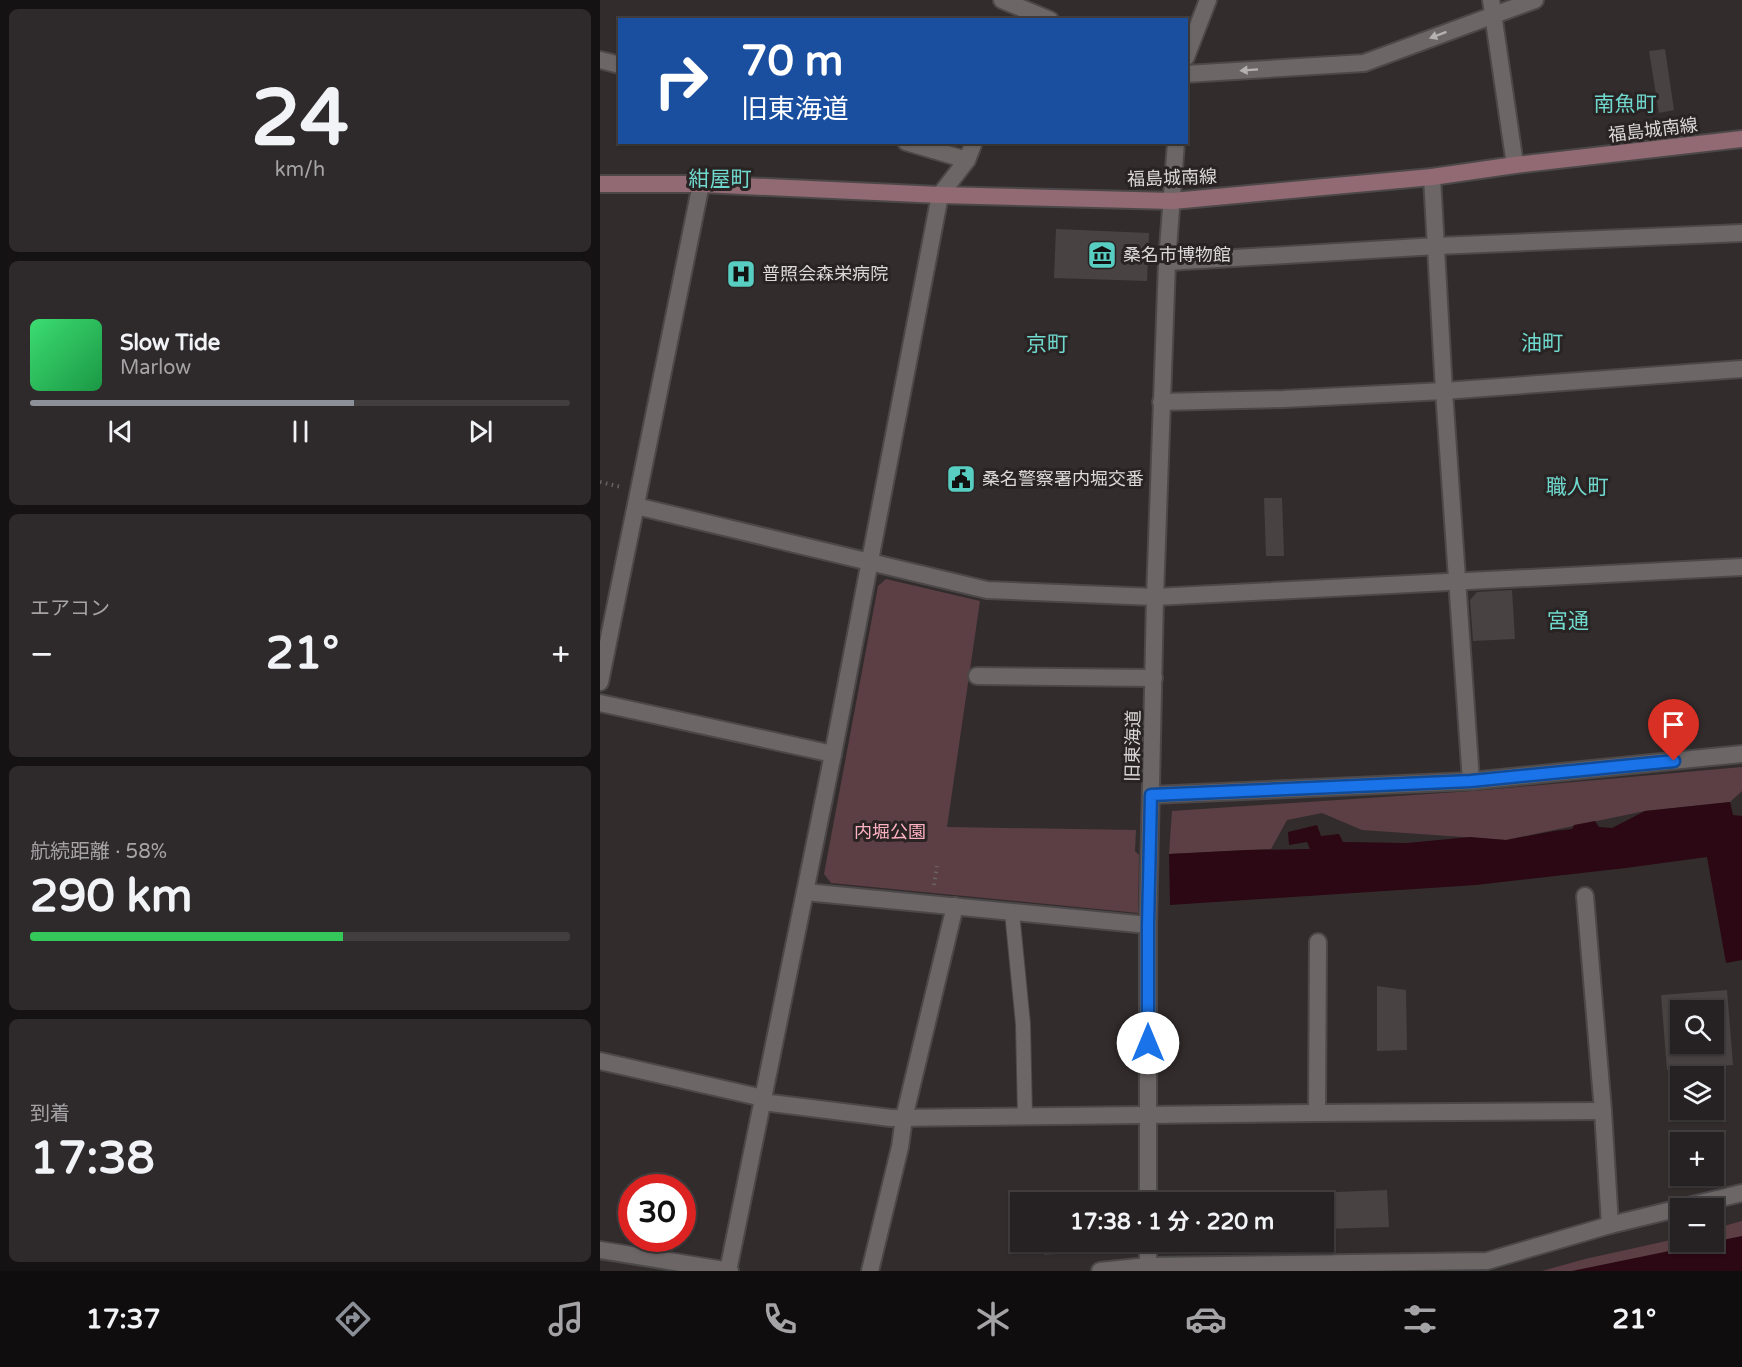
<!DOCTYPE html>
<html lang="ja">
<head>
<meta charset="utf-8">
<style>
	:root { --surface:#262122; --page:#2e292a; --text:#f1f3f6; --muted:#a4a3a5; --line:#423e40; --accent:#8c9099 }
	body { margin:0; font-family:"Varela Round","Noto Sans JP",sans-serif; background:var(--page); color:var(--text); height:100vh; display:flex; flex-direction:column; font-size:22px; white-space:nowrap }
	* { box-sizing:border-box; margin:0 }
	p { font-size:20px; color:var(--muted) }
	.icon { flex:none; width:33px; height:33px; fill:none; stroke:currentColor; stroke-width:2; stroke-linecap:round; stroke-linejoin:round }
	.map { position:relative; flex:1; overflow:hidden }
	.sheet { display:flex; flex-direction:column; gap:9px; padding:9px; background:#151213; width:600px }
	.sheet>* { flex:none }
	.hud { position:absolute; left:18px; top:18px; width:570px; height:126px; border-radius:0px; box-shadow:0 2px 4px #0004,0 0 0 2px var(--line); background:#1a4fa0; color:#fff; overflow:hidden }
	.tools { position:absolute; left:1070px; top:1000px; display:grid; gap:12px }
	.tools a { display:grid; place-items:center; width:54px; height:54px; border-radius:0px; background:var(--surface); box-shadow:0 2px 4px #0004,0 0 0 2px var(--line); font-size:30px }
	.speed { position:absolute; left:18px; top:1174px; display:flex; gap:12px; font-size:30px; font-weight:700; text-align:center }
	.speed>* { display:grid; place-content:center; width:78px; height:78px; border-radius:50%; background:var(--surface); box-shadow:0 2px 4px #0004,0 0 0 2px var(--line); line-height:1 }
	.speed .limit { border:9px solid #d22; background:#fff; color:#111 }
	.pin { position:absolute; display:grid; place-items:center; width:51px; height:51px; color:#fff; margin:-62px -26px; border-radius:50% 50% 50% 0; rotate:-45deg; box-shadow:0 0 6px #0007 }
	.pin .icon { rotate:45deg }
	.me { position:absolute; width:66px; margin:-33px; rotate:0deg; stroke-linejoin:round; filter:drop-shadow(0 0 4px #0008) }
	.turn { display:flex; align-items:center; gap:21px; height:126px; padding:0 24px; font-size:27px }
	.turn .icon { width:78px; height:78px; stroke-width:2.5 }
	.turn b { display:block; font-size:42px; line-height:51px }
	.big { font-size:45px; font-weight:700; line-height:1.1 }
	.sheet .widget { flex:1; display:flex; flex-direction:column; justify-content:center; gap:9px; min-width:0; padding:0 21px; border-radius:9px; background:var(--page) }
	.sheet .dial { align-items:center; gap:0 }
	.dial b { font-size:78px; line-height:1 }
	.song { display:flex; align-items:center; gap:18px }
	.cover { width:72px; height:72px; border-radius:9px; background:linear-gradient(135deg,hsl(140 70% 55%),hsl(140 70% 35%)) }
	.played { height:6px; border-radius:3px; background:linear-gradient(90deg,var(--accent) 60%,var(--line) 60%) }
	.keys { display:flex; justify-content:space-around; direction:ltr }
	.heat { display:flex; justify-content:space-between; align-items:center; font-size:33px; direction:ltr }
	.charge { height:9px; border-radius:4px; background:linear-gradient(90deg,#34c759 58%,var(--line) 0) }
	.trip { position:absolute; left:410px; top:1192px; width:324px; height:60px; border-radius:0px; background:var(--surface); box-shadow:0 2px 4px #0004,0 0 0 2px var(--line); font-weight:700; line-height:60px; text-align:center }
	.tabs { display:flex; height:96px; justify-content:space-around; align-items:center; background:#0f0d0e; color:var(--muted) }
	.tabs .icon { width:42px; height:42px }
	.tabs .active { color:var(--accent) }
	.tabs b { font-size:27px; color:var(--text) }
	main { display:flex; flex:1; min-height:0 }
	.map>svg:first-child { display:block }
	.green { fill:#5b3f44 }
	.water { fill:#2b0813 }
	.building { fill:#484243; fill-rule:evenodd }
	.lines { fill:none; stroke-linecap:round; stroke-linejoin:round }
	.service-casing { stroke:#4c4849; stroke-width:16 }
	.minor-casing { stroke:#4c4849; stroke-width:20 }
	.tertiary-casing { stroke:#4c4849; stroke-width:20 }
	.secondary-casing { stroke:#4c4849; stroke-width:20 }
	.path { stroke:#696364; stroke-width:4; stroke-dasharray:1.5 4.5; stroke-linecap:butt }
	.service { stroke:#6d6667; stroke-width:14 }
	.minor { stroke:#6d6667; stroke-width:16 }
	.tertiary { stroke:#6d6667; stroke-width:16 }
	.secondary { stroke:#926a73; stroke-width:16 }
	.oneway { fill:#b5b0b1 }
	.route-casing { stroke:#114b97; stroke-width:15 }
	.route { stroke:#1a73e8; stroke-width:10 }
	.labels { text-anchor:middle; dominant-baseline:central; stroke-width:6; stroke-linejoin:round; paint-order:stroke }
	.street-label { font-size:18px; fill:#dcd8d9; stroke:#292324 }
	.poi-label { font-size:18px; fill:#dcd8d9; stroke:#292324; text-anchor:start }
	.park-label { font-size:18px; fill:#fdb1c1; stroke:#292324 }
	.quarter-label { font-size:21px; fill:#70d9cd; stroke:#292324 }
</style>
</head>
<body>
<main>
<section class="sheet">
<div class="widget dial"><b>24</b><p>km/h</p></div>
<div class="widget">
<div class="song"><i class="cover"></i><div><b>Slow Tide</b><p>Marlow</p></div></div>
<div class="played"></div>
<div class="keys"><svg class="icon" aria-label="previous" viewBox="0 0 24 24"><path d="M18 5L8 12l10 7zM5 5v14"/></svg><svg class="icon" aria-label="pause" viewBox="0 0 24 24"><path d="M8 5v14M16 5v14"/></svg><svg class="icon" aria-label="next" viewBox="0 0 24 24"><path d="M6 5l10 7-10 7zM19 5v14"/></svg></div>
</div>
<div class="widget"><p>エアコン</p>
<div class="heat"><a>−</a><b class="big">21°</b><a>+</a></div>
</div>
<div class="widget"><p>航続距離 · 58%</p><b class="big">290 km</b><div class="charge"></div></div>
<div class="widget"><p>到着</p><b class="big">17:38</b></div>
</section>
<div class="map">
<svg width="1142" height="1271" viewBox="0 0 1142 1271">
	<rect width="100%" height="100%" fill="#332c2d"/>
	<g class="green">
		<polygon points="286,579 380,601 347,827 536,830 535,851 539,855 538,913 231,883 224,874 278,586"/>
		<polygon points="1142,767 1142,791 1130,802 1045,811 906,840 762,830 722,813 687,820 671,849 569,854 572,811 873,791"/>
		<polygon points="1142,1221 1142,1271 942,1271 985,1259 1080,1238 1080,1242 1113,1242 1113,1229"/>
	</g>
	<g class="water">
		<polygon points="1130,802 1133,815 1142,816 1142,960 1126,963 1107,857 1026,868 876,885 570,905 569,854 646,850 710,849 707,842 689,845 688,832 717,825 721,836 739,834 743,842 807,843 870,837 906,840 954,831 972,829 974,825 995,821 999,827 1012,828 1045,811"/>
		<polygon points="1142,1236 1142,1271 972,1271"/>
	</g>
	<g class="building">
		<polygon points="1065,49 1074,110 1059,113 1049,51"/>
		<polygon points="456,229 549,233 547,281 454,278"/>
		<polygon points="664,498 682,498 684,556 666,556"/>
		<polygon points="912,590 915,639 873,641 870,600 877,592"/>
		<polygon points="777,986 806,990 807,1050 777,1051"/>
		<path d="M1127 990 1133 1065 1067 1070 1061 995ZM1080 1011H1113V1044H1080Z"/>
		<polygon points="787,1190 789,1227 723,1229 723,1203 711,1203 711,1193"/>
		<polygon points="443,1242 527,1242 528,1249 444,1255"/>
	</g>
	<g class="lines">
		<g class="service-casing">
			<polyline id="service" points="412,912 423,1024 425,1116"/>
		</g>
		<g class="minor-casing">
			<g id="minor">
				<polyline points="402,0 450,20"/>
				<polyline points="891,0 915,165"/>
				<polyline points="586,57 608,0"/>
				<polyline points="0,60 20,65"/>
				<polyline points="586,74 764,63 935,0"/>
				<polyline points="306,142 367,160"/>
				<polyline points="832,177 844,391 871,781"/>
				<polyline points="340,195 367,160 374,142"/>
				<polyline points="567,262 837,246 1142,233"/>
				<polyline points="561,402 683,399 844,391 1142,369"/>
				<polyline points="36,506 387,590 555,597 1142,567"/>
				<polyline points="377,676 554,678"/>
				<polyline points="0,682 101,184"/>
				<polyline points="0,703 233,754"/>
				<polyline points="551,795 871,781 1142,754"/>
				<polyline points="205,892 548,925"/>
				<polyline points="985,896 1003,1111 1010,1225"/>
				<polyline points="0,1061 163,1098"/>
				<polyline points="162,1102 291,1118 717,1113 1003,1111"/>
				<polyline points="717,1113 718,942"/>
				<polyline points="548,1203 548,925 555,597 567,262 576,142"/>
				<polyline points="0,1250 130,1271"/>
				<polyline points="548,1266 548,1242"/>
				<polyline points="270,1271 300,1147 304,1118 355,906"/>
				<polyline points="500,1271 548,1266 887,1261 1010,1225 1142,1193"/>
			</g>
		</g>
		<g class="tertiary-casing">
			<polyline id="tertiary" points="128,1271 233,754 340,195"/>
		</g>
		<g class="secondary-casing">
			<polyline id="secondary" points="0,184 101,184 340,195 573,201 832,177 915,165 1142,139"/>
		</g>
		<g class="path">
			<polyline points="0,482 21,487"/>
			<polyline points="334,885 337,866"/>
		</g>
		<use href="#service" class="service"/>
		<use href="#minor" class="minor"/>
		<use href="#tertiary" class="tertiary"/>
		<use href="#secondary" class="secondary"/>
	</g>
	<defs><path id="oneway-solid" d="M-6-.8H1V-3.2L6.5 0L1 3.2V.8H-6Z" transform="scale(1.5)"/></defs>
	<g class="oneway">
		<use href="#oneway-solid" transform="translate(838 35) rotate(159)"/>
		<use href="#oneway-solid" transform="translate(649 70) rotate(176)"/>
	</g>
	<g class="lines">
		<g class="route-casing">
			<polyline id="route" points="548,1043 548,925 551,795 871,781 1074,761"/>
		</g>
		<use href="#route" class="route"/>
	</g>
	<defs>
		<g id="museum-square" transform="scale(1.5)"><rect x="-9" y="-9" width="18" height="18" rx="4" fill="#57cec1" stroke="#292324"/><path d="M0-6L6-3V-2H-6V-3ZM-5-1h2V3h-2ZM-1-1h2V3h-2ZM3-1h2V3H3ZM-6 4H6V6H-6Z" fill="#111"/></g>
		<g id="hospital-square" transform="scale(1.5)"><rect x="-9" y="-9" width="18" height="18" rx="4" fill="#57cec1" stroke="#292324"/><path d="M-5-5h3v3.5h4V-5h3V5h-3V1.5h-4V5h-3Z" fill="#111"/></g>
		<g id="civic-square" transform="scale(1.5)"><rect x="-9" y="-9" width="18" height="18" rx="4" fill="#57cec1" stroke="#292324"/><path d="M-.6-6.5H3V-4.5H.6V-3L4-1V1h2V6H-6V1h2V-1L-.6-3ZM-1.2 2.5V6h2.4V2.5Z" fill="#111"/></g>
	</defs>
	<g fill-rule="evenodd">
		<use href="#museum-square" x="502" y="255"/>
		<use href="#hospital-square" x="141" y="274"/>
		<use href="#civic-square" x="361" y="479"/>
	</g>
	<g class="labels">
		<g class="street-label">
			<text transform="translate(1053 130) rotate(-7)">福島城南線</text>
			<text transform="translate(572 178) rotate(-2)">福島城南線</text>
			<text transform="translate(533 746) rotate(-89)">旧東海道</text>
		</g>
		<g class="poi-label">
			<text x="523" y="255">桑名市博物館</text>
			<text x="162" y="274">普照会森栄病院</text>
			<text x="382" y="479">桑名警察署内堀交番</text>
		</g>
		<g class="park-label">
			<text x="290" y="832">内堀公園</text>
		</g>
		<g class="quarter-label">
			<text x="1025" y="104">南魚町</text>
			<text x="120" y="179">紺屋町</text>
			<text x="942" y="343">油町</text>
			<text x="447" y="344">京町</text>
			<text x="977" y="487">職人町</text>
			<text x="968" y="621">宮通</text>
		</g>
	</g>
</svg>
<div class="tools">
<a><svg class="icon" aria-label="search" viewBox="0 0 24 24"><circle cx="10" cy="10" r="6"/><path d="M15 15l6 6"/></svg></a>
<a><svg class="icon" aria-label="layers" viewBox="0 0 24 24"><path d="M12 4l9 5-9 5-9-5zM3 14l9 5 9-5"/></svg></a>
<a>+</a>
<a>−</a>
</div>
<div class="speed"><div class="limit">30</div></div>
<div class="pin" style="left:1074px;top:761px;background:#d93025"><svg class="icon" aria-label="arrive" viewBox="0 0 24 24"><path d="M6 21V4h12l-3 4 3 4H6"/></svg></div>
<svg class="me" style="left:548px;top:1043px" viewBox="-20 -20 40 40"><circle r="19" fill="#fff"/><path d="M0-13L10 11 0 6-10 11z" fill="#1a73e8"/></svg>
<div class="trip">17:38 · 1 分 · 220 m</div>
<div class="hud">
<div class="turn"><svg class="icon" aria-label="right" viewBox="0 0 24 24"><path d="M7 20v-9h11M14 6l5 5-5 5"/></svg><div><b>70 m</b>旧東海道</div></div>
</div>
</div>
</main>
<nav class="tabs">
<b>17:37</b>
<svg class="icon active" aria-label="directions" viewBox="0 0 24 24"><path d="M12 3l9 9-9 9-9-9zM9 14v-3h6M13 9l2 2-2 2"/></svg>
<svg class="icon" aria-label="music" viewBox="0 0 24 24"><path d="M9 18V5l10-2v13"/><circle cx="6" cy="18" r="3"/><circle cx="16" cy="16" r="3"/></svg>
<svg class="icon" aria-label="phone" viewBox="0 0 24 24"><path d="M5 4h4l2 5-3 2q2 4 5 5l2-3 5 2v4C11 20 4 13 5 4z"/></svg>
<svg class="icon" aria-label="climate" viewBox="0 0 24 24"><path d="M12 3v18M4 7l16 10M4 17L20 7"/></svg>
<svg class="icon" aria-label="car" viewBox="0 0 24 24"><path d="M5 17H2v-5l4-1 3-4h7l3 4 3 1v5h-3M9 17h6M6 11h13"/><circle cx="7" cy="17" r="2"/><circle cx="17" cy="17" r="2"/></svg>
<svg class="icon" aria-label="filters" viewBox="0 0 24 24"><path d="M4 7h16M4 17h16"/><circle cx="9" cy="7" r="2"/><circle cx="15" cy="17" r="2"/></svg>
<b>21°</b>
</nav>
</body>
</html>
